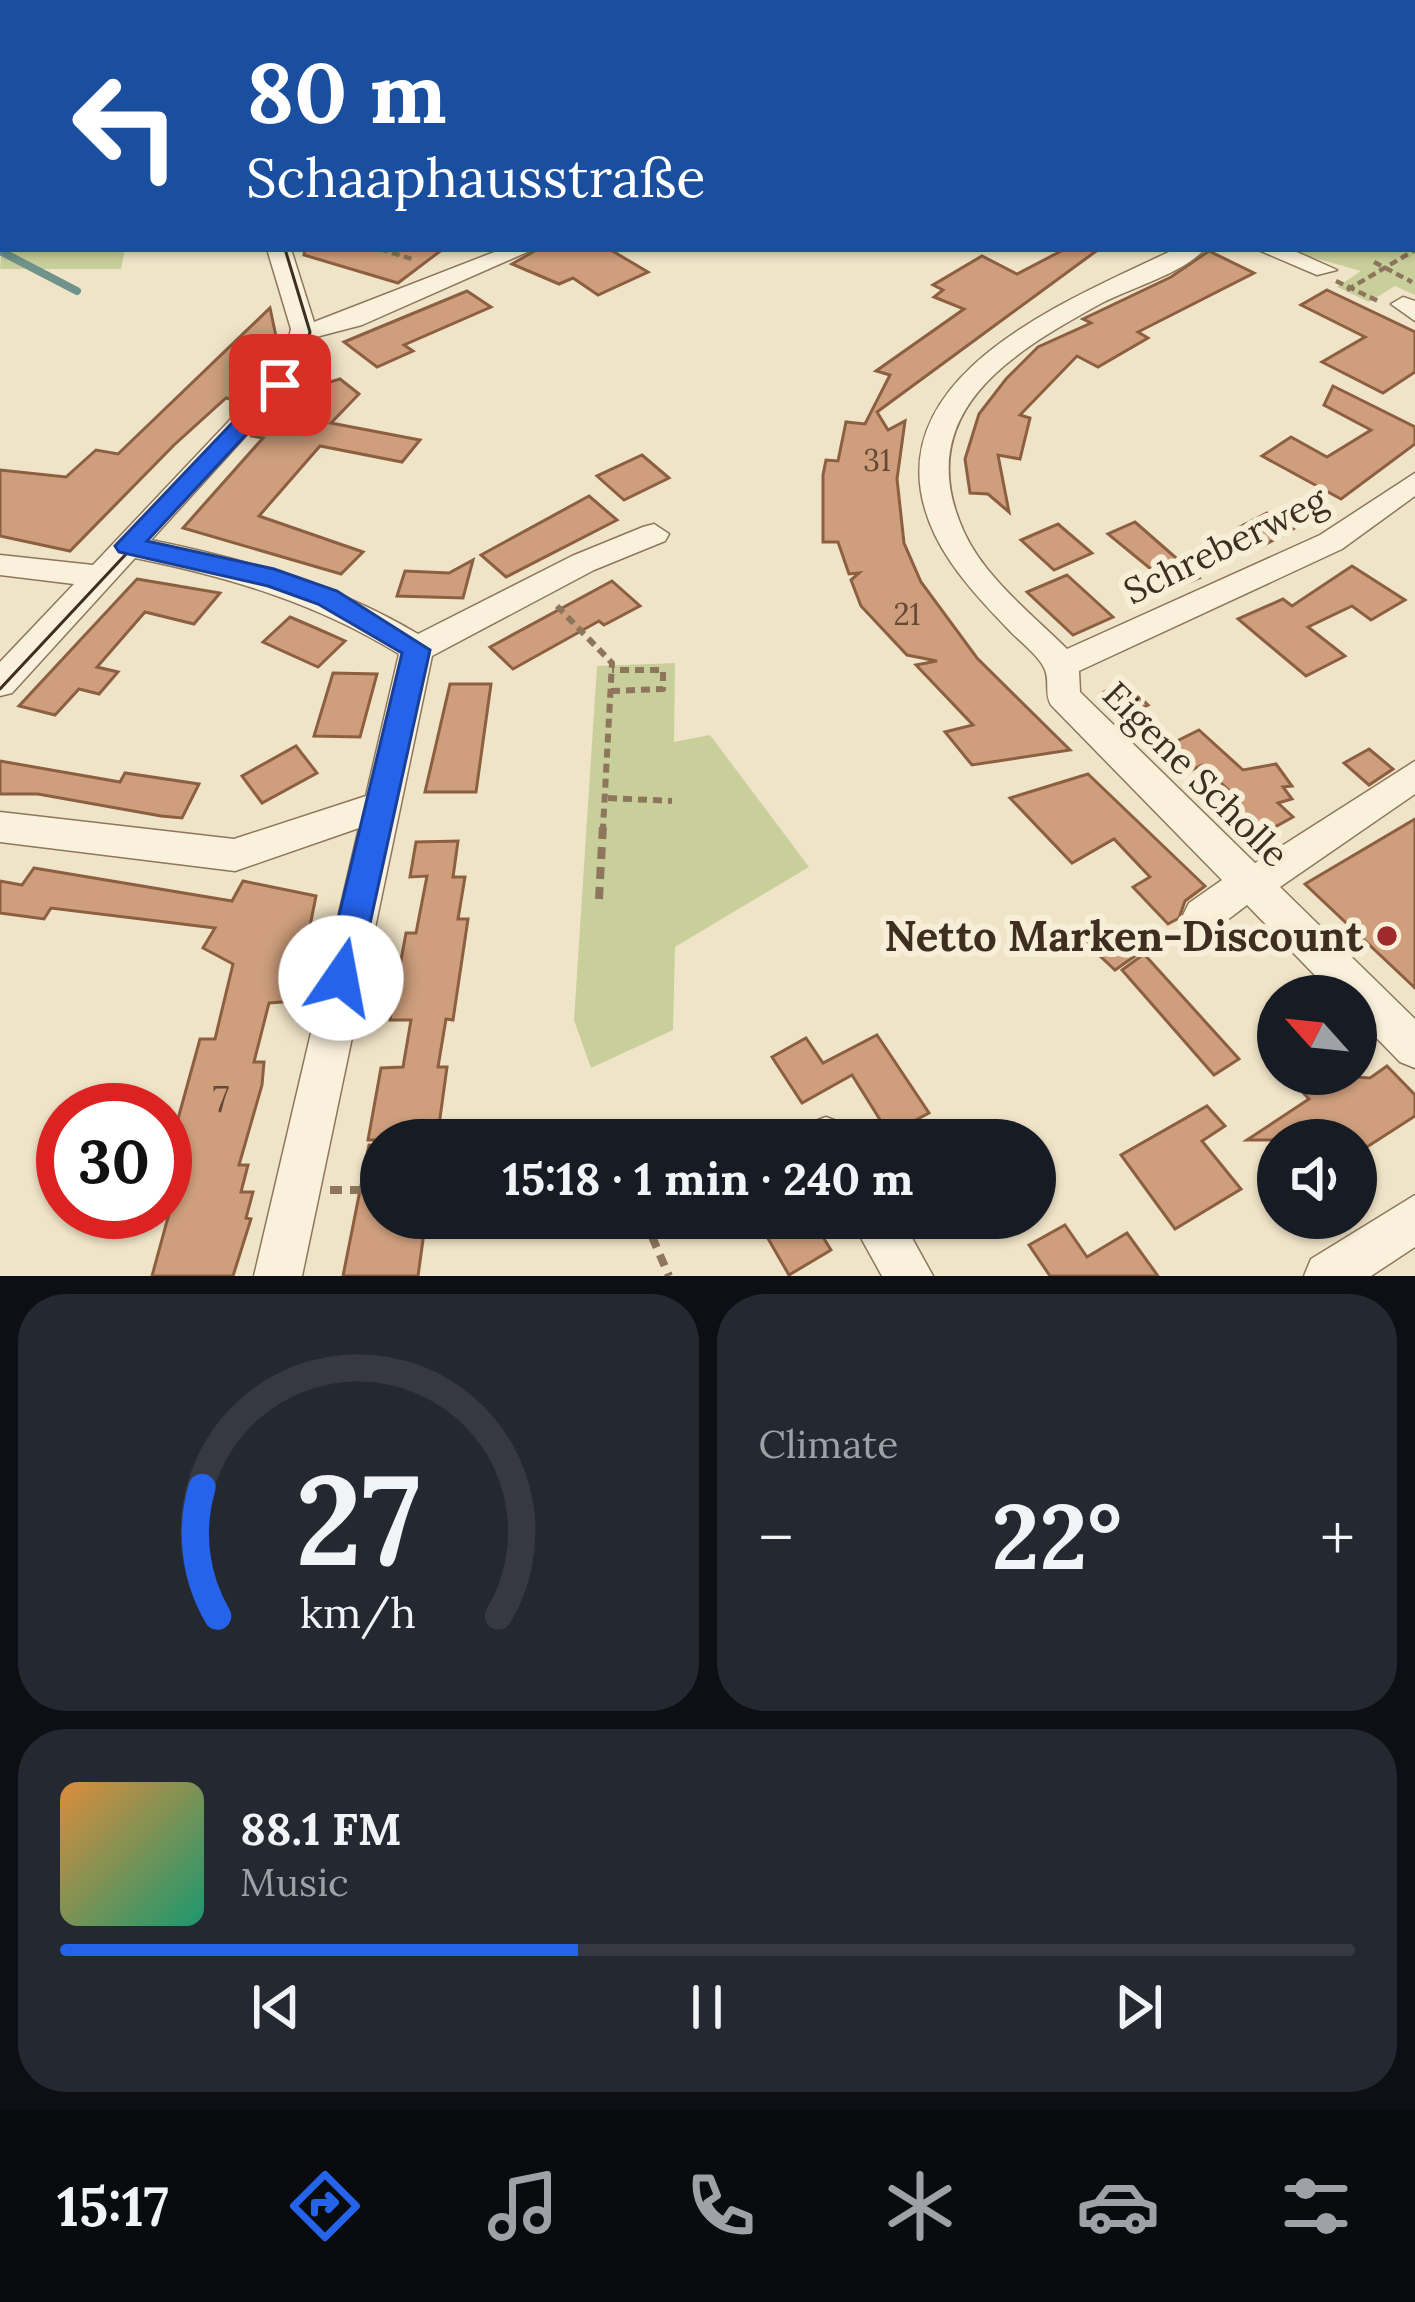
<!DOCTYPE html>
<html lang="en">
<head>
<meta charset="utf-8">
<style>
	:root { --surface:#171b24; --page:#242831; --text:#f1f3f6; --muted:#9ea1a6; --line:#363941; --accent:#2563eb }
	body { margin:0; font-family:Lora,serif; background:var(--page); color:var(--text); height:100vh; display:flex; flex-direction:column; font-size:45px; white-space:nowrap }
	* { box-sizing:border-box; margin:0 }
	p { font-size:39px; color:var(--muted) }
	.icon { flex:none; width:66px; height:66px; fill:none; stroke:currentColor; stroke-width:2; stroke-linecap:round; stroke-linejoin:round }
	.map { position:relative; height:1276px; overflow:hidden }
	.panel { display:flex; flex-direction:column; gap:18px; padding:18px; background:#0d0f14; flex:1 }
	.panel>* { flex:none }
	.top-card { position:absolute; left:0px; top:0px; width:1416px; height:252px; box-shadow:0 3px 9px #0004; background:#1a4fa0; color:#fff; overflow:hidden }
	.needle { width:78px; rotate:297deg }
	.buttons { position:absolute; left:1257px; top:975px; display:grid; gap:24px }
	.buttons a { display:grid; place-items:center; width:120px; height:120px; border-radius:50%; background:var(--surface); box-shadow:0 3px 9px #0004; font-size:60px }
	.speed { position:absolute; left:36px; top:1083px; display:flex; gap:24px; font-size:60px; font-weight:700; text-align:center }
	.speed>* { display:grid; place-content:center; width:156px; height:156px; border-radius:50%; background:var(--surface); box-shadow:0 3px 9px #0004; line-height:1 }
	.speed .limit { border:18px solid #d22; background:#fff; color:#111 }
	.pin { position:absolute; display:grid; place-items:center; width:102px; height:102px; color:#fff; margin:-51px; border-radius:24px; box-shadow:0 6px 18px #0006 }
	.me { position:absolute; width:132px; margin:-66px; rotate:12deg; stroke-linejoin:round; filter:drop-shadow(0 0 9px #0008) }
	.turn { display:flex; align-items:center; gap:42px; height:252px; padding:0 48px; font-size:54px }
	.turn .icon { width:156px; height:156px; stroke-width:2.5 }
	.turn b { display:block; font-size:84px; line-height:102px }
	.big { font-size:90px; font-weight:700; line-height:1.1 }
	.panel .tile { flex:1; display:flex; flex-direction:column; justify-content:center; gap:18px; min-width:0; padding:0 42px; border-radius:48px; background:var(--page) }
	.panel .dial { align-items:center; gap:0 }
	.dial svg { height:312px; overflow:visible; fill:none; stroke:var(--line); stroke-width:7; stroke-linecap:round; text-anchor:middle }
	.dial text { fill:var(--text); stroke:none }
	.song { display:flex; align-items:center; gap:36px }
	.cover { width:144px; height:144px; border-radius:18px; background:linear-gradient(135deg,hsl(30 70% 55%),hsl(160 70% 35%)) }
	.played { height:12px; border-radius:6px; background:linear-gradient(90deg,var(--accent) 40%,var(--line) 40%) }
	.keys { display:flex; justify-content:space-around; direction:ltr }
	.heat { display:flex; justify-content:space-between; align-items:center; font-size:66px; direction:ltr }
	.panel .tiles { flex:1; display:grid; gap:18px; grid-template-columns:1fr 1fr }
	.tile:last-child { grid-column:span 2 }
	.trip { position:absolute; left:360px; top:1119px; width:696px; height:120px; border-radius:60px; background:var(--surface); box-shadow:0 3px 9px #0004; font-weight:700; line-height:120px; text-align:center }
	.dock { display:flex; height:192px; justify-content:space-around; align-items:center; background:#090b0e; color:var(--muted) }
	.dock .icon { width:84px; height:84px }
	.dock .selected { color:var(--accent) }
	.dock b { font-size:54px; color:var(--text) }
	.map>svg:first-child { display:block }
	.green { fill:#c9cf9b }
	.lines { fill:none; stroke-linecap:round; stroke-linejoin:round }
	.stream { stroke:#6f938a; stroke-width:8 }
	.building { fill:#cf9f7d; stroke:#8d5f41; stroke-width:3 }
	.minor-casing { stroke:#8d765c; stroke-width:3 }
	.path-far3 { stroke:#8d765c; stroke-width:3; stroke-dasharray:6 3; stroke-linecap:butt }
	.path-far2 { stroke:#8d765c; stroke-width:4.5; stroke-dasharray:8 4.5; stroke-linecap:butt }
	.path-far1 { stroke:#8d765c; stroke-width:6; stroke-dasharray:9 6; stroke-linecap:butt }
	.path { stroke:#8d765c; stroke-width:8; stroke-dasharray:12 8; stroke-linecap:butt }
	.minor { fill:#faf1dc; fill-rule:evenodd }
	.tram { stroke:#3d2e20; stroke-width:3 }
	.route { fill:#2563eb; stroke:#184099; stroke-width:3 }
	.poi-dot { fill:#9e2a2b; stroke:#f7eed8; stroke-width:4.5 }
	.labels { text-anchor:middle; dominant-baseline:central; stroke-width:12; stroke-linejoin:round; paint-order:stroke }
	.number-label { font-size:30px; fill:#624a37 }
	.street-label { font-size:36px; fill:#3d2e20; stroke:#f7eed8 }
	.near-number-label { font-size:36px; fill:#624a37 }
	.near-poi-label { font-size:42px; font-weight:bold; fill:#3d2e20; stroke:#f7eed8; text-anchor:end }
</style>
</head>
<body>
<div class="map">
<svg width="1415" height="1276" viewBox="0 0 1415 1276">
	<rect width="100%" height="100%" fill="#f0e4c8"/>
	<g class="green">
		<polygon points="1415,172 1415,295 1395,286 1369,302 1337,287 1361,271 1282,249 1413,249"/>
		<polygon points="3,230 3,249 125,249 121,269 0,269"/>
		<polygon points="675,663 674,742 710,735 809,867 675,947 673,1030 591,1068 574,1020 597,666"/>
	</g>
	<g class="lines">
		<polyline class="stream" points="0,251 77,291"/>
	</g>
	<g class="building">
		<polygon points="305,249 443,249 398,283 304,255"/>
		<polygon points="538,249 609,249 648,272 598,295 573,278 559,284 512,264"/>
		<polygon points="1065,249 1099,249 877,412 888,430 905,421 897,479 904,543 921,582 977,658 1070,750 972,765 945,732 973,725 916,665 937,661 907,655 861,606 851,580 859,573 849,574 838,542 823,542 823,475 826,460 838,461 846,422 865,424 890,375 876,371 964,309 934,297 943,290 933,285 982,256 1017,274"/>
		<polygon points="1209,251 1254,273 1138,332 1148,338 1098,367 1077,356 1020,415 1030,418 1020,459 998,455 1009,512 988,494 970,493 965,459 979,414 1006,379 1038,347 1091,323 1083,319 1171,277"/>
		<polygon points="1327,290 1415,332 1415,372 1383,393 1322,362 1365,337 1301,305"/>
		<polygon points="467,291 491,307 404,345 413,351 377,367 344,342"/>
		<polygon points="270,308 280,355 235,400 226,398 174,445 70,551 0,536 0,470 66,477 96,450 118,454"/>
		<polygon points="340,379 359,394 331,423 420,440 402,462 320,446 259,516 363,552 341,574 183,528 263,438 252,436 274,412 296,416 323,384"/>
		<polygon points="1333,386 1415,427 1415,444 1341,499 1262,456 1291,437 1327,457 1371,430 1324,405"/>
		<polygon points="642,455 669,478 624,500 597,476"/>
		<polygon points="589,496 617,520 506,577 481,555"/>
		<polygon points="1267,513 1293,529 1261,547 1236,529"/>
		<polygon points="1135,522 1199,578 1174,588 1108,534"/>
		<polygon points="1058,524 1092,553 1054,570 1021,540"/>
		<polygon points="473,560 463,598 397,596 405,571 449,573"/>
		<polygon points="1352,566 1405,600 1371,620 1352,606 1308,627 1345,656 1306,676 1238,619 1283,599 1292,606"/>
		<polygon points="1067,575 1113,617 1073,635 1027,592"/>
		<polygon points="137,579 220,593 194,624 145,612 97,667 118,672 99,694 79,689 55,715 19,706"/>
		<polygon points="612,581 640,606 604,625 599,621 513,669 490,647"/>
		<polygon points="290,617 318,629 345,641 318,667 263,642"/>
		<polygon points="333,673 377,674 360,737 314,736"/>
		<polygon points="1124,682 1148,705 1126,715 1102,693"/>
		<polygon points="450,684 491,684 476,792 425,792"/>
		<polygon points="1199,730 1243,770 1276,764 1292,786 1283,787 1292,799 1278,803 1293,817 1255,838 1226,811 1241,802 1202,765 1186,773 1161,749"/>
		<polygon points="296,746 317,773 262,803 242,776"/>
		<polygon points="1369,749 1393,769 1369,785 1344,763"/>
		<polygon points="0,761 120,782 125,773 199,784 182,818 161,816 38,794 0,794"/>
		<polygon points="1088,774 1205,886 1185,901 1179,918 1168,924 1133,887 1150,877 1114,839 1072,863 1010,798"/>
		<polygon points="1415,819 1415,988 1305,884"/>
		<polygon points="458,841 453,877 465,877 458,919 468,919 453,1020 446,1019 438,1067 447,1067 437,1140 368,1140 381,1068 403,1067 411,1020 390,1020 406,933 416,933 427,876 410,877 416,842"/>
		<polygon points="34,868 232,901 243,881 316,896 295,1001 269,1003 254,1062 264,1062 262,1085 239,1165 248,1165 241,1192 253,1192 246,1218 251,1219 233,1276 152,1276 182,1166 165,1166 200,1039 215,1039 233,964 203,948 215,928 51,908 44,919 0,913 0,881 22,885"/>
		<polygon points="1104,927 1135,956 1115,970 1084,941"/>
		<polygon points="1144,954 1239,1059 1214,1075 1122,970"/>
		<polygon points="877,1035 929,1113 889,1134 852,1075 802,1103 772,1057 806,1038 823,1063"/>
		<polygon points="1387,1066 1415,1095 1415,1116 1356,1154 1356,1140 1247,1140 1309,1099 1294,1083 1308,1074 1370,1078"/>
		<polygon points="1207,1106 1225,1126 1202,1141 1241,1189 1175,1229 1121,1155"/>
		<polygon points="369,1145 381,1146 381,1218 426,1218 418,1276 343,1276"/>
		<polygon points="795,1218 811,1218 831,1250 789,1275 766,1235"/>
		<polygon points="1065,1225 1087,1257 1127,1233 1158,1276 1050,1276 1029,1245"/>
	</g>
	<g class="lines">
		<g class="minor-casing">
			<g id="minor">
				<polygon points="148,0 166,0 147,3"/>
				<polygon points="694,0 712,0 692,3"/>
				<polygon points="1210,0 1240,0 1242,3 1212,3"/>
				<polygon points="1405,0 1415,0 1415,5"/>
				<rect x="0" y="5" width="3" height="10"/>
				<polygon points="1413,37 1415,38 1415,50 1413,49"/>
				<polygon points="1415,158 1415,171 1413,171 1413,158"/>
				<path d="M267 249H291L314 322 502 249H534L362 325 316 337 303 373 151 540C244 559 336 585 418 634L572 556 643 527 654 524 669 534 665 541 594 570 432 656 302 1276H254L359 828 235 871 0 842V812L234 839 366 796 399 654C317 603 229 577 135 558L12 693 0 696V662L74 584 0 575V555L93 565 282 365 291 329Z"/>
				<path d="M1175 249H1205C1180 275 1132 287 1100 304 1009 354 910 414 964 532 985 578 1032 614 1067 649L1320 535 1415 473V496L1342 549 1079 671 1080 692 1255 863 1415 761V794L1280 887 1415 1019V1068L1400 1062 1356 1017V996H1335L1247 905C1228 919 1213 935 1189 927L1183 915 1189 903 1222 880 1051 705C1044 693 1050 682 1045 670 1040 656 1018 640 1008 629 981 601 952 570 935 535 861 380 1067 301 1175 249Z"/>
				<polygon points="1256,249 1290,249 1337,270 1317,275"/>
				<polygon points="1403,297 1415,301 1415,321 1391,304"/>
				<polygon points="826,1117 842,1123 850,1140 804,1140 810,1123"/>
				<polygon points="1415,1195 1415,1247 1371,1276 1304,1276 1311,1259"/>
				<polygon points="850,1218 901,1218 933,1276 882,1276"/>
			</g>
		</g>
		<polyline class="path-far3" points="322,0 331,3"/>
		<g class="path-far2">
			<polyline points="380,249 412,259"/>
			<polyline points="1374,262 1412,282"/>
			<polyline points="1336,281 1378,301"/>
			<polyline points="1347,290 1415,250"/>
		</g>
		<g class="path-far1">
			<polyline points="557,606 612,663 603,828"/>
			<polyline points="611,691 663,689 663,670 612,670"/>
			<polyline points="608,798 672,801"/>
		</g>
		<g class="path">
			<polyline points="599,899 603,825"/>
			<polyline points="330,1190 381,1190"/>
			<polyline points="644,1218 669,1276"/>
		</g>
		<use href="#minor" class="minor"/>
		<polyline class="tram" points="0,689 297,371 310,332 285,249"/>
	</g>
	<polygon class="route" points="273,380 292,385 147,541 274,569 337,591 430,650 358,978 353,988 341,993 329,988 324,978 402,653 318,604 268,586 119,552 115,546"/>
	<circle class="poi-dot" cx="1387" cy="936" r="12"/>
	<g class="labels">
		<g class="number-label">
			<text x="877" y="460">31</text>
			<text x="907" y="614">21</text>
		</g>
		<g class="street-label">
			<text transform="translate(1225 545) rotate(-26)">Schreberweg</text>
			<text transform="translate(1196 774) rotate(45)">Eigene Scholle</text>
		</g>
		<g class="near-number-label">
			<text x="221" y="1099">7</text>
		</g>
		<g class="near-poi-label">
			<text x="1363" y="936">Netto Marken-Discount</text>
		</g>
	</g>
</svg>
<div class="buttons">
<a><svg class="needle" viewBox="-14 -14 28 28"><path d="M0-13l5 13h-10z" fill="#e53935"/><path d="M0 13l5-13h-10z" fill="#9ea1a6"/></svg></a>
<a><svg class="icon" aria-label="sound" viewBox="0 0 24 24"><path d="M4 9h4l5-4v14l-5-4H4zM17 9q2 3 0 6"/></svg></a>
</div>
<div class="speed"><div class="limit">30</div></div>
<div class="pin" style="left:280px;top:385px;background:#d93025"><svg class="icon" aria-label="arrive" viewBox="0 0 24 24"><path d="M6 21V4h12l-3 4 3 4H6"/></svg></div>
<svg class="me" style="left:341px;top:978px" viewBox="-20 -20 40 40"><circle r="19" fill="#fff"/><path d="M0-13L10 11 0 6-10 11z" fill="#2563eb"/></svg>
<div class="trip">15:18 · 1 min · 240 m</div>
<div class="top-card">
<div class="turn"><svg class="icon" aria-label="left" viewBox="0 0 24 24"><path d="M17 20v-9H6M10 6l-5 5 5 5"/></svg><div><b>80 m</b>Schaaphausstraße</div></div>
</div>
</div>
<section class="panel">
<div class="tiles">
<div class="tile dial"><svg viewBox="0 0 100 80">
<path d="M14 69A42 42 0 1 1 86 69"/>
<path d="M14 69A42 42 0 0 1 10 36" stroke="#2563eb"/>
<text x="50" y="56" font-size="32" font-weight="700">27</text>
<text x="50" y="72" font-size="11">km/h</text>
</svg></div>
<div class="tile"><p>Climate</p>
<div class="heat"><a>−</a><b class="big">22°</b><a>+</a></div>
</div>
<div class="tile">
<div class="song"><i class="cover"></i><div><b>88.1 FM</b><p>Music</p></div></div>
<div class="played"></div>
<div class="keys"><svg class="icon" aria-label="previous" viewBox="0 0 24 24"><path d="M18 5L8 12l10 7zM5 5v14"/></svg><svg class="icon" aria-label="pause" viewBox="0 0 24 24"><path d="M8 5v14M16 5v14"/></svg><svg class="icon" aria-label="next" viewBox="0 0 24 24"><path d="M6 5l10 7-10 7zM19 5v14"/></svg></div>
</div>
</div>
</section>
<nav class="dock">
<b>15:17</b>
<svg class="icon selected" aria-label="directions" viewBox="0 0 24 24"><path d="M12 3l9 9-9 9-9-9zM9 14v-3h6M13 9l2 2-2 2"/></svg>
<svg class="icon" aria-label="music" viewBox="0 0 24 24"><path d="M9 18V5l10-2v13"/><circle cx="6" cy="18" r="3"/><circle cx="16" cy="16" r="3"/></svg>
<svg class="icon" aria-label="phone" viewBox="0 0 24 24"><path d="M5 4h4l2 5-3 2q2 4 5 5l2-3 5 2v4C11 20 4 13 5 4z"/></svg>
<svg class="icon" aria-label="climate" viewBox="0 0 24 24"><path d="M12 3v18M4 7l16 10M4 17L20 7"/></svg>
<svg class="icon" aria-label="car" viewBox="0 0 24 24"><path d="M5 17H2v-5l4-1 3-4h7l3 4 3 1v5h-3M9 17h6M6 11h13"/><circle cx="7" cy="17" r="2"/><circle cx="17" cy="17" r="2"/></svg>
<svg class="icon" aria-label="filters" viewBox="0 0 24 24"><path d="M4 7h16M4 17h16"/><circle cx="9" cy="7" r="2"/><circle cx="15" cy="17" r="2"/></svg>
</nav>
</body>
</html>
